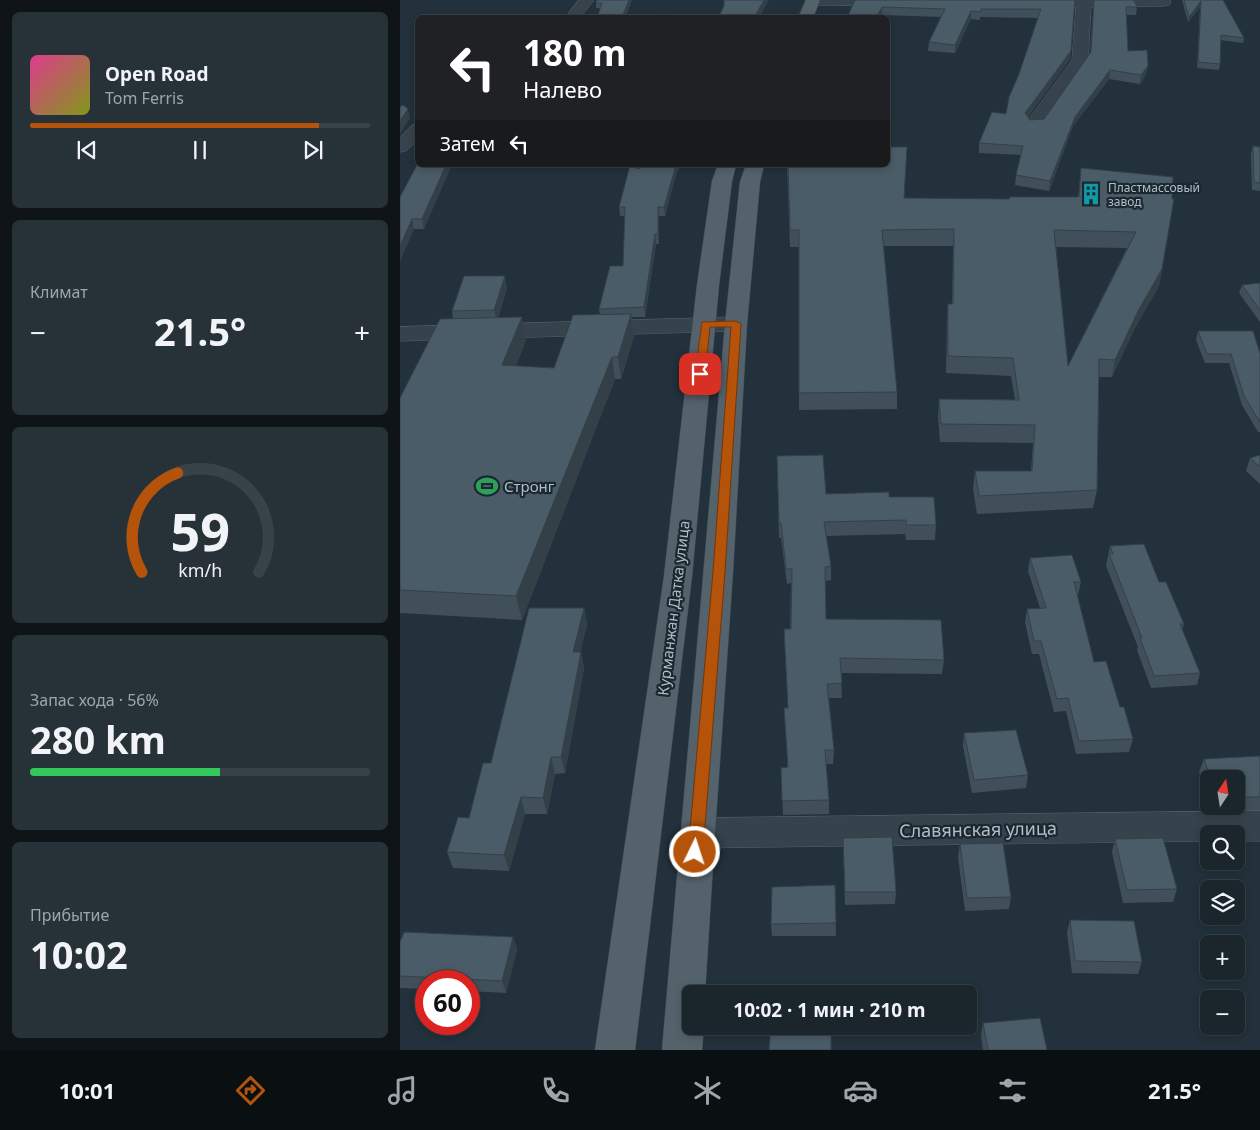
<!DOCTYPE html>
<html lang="ru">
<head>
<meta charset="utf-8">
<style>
	:root { --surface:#1a252c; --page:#273138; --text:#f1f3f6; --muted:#9fa5a9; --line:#384248; --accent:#b45309 }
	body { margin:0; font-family:"Noto Sans",sans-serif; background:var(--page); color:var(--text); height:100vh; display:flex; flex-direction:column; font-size:19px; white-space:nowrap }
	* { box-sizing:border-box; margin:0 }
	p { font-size:16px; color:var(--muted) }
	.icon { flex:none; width:28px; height:28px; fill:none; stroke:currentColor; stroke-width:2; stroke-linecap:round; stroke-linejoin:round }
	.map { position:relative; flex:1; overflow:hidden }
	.drawer { display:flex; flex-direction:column; gap:12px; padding:12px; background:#0e1418; width:400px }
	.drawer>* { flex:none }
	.guide { position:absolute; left:15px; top:15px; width:475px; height:152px; border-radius:8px; box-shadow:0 2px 8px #0003,0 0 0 1px var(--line); background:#202124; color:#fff; overflow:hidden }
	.needle { width:32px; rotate:12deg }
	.fabs { position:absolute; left:800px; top:770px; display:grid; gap:10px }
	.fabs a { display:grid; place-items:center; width:45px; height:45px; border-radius:8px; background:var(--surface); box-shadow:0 2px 8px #0003,0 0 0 1px var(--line); font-size:25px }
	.speed { position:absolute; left:15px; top:970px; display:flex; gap:10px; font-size:25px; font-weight:700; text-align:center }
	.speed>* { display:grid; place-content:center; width:65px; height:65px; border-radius:50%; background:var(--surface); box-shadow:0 2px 8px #0003,0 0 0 1px var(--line); line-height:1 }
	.speed .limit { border:8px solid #d22; background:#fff; color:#111 }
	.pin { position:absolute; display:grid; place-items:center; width:42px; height:42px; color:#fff; margin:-21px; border-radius:10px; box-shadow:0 2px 8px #0006 }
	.me { position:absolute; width:55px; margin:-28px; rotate:4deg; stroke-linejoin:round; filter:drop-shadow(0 0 4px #0008) }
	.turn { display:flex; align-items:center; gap:18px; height:105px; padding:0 25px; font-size:22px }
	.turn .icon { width:65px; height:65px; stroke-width:2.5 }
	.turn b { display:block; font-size:35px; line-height:42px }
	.then { display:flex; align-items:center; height:48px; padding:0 25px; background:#0003; gap:10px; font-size:19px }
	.big { font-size:38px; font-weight:700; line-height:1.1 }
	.drawer .card { flex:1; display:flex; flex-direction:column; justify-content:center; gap:8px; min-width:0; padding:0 18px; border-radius:8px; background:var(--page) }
	.drawer .dial { align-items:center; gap:0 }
	.dial svg { height:130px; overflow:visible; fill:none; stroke:var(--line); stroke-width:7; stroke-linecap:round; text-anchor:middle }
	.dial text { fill:var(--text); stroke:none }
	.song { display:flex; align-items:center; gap:15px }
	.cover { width:60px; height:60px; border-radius:8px; background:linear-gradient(135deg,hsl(330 70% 55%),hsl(70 70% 35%)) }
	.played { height:5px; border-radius:2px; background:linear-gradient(90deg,var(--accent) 85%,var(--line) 85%) }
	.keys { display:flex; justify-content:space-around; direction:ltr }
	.heat { display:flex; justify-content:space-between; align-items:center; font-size:28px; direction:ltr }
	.charge { height:8px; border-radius:4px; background:linear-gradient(90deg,#34c759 56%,var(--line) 0) }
	.trip { position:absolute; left:282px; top:985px; width:295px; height:50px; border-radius:8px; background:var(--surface); box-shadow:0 2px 8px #0003,0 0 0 1px var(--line); font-weight:700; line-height:50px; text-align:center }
	.tabs { display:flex; height:80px; justify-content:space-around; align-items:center; background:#0a0f12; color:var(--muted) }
	.tabs .icon { width:35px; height:35px }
	.tabs .selected { color:var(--accent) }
	.tabs b { font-size:22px; color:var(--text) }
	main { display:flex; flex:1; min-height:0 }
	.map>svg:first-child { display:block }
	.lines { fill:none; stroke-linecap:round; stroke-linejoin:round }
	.minor-casing { stroke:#546169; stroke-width:1 }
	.major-casing { stroke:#3f4c54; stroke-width:1 }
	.minor { fill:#36434c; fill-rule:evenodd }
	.major { fill:#54626c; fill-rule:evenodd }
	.wall { fill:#404f59; fill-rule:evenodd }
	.shaded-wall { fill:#344048 }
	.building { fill:#4a5c67; stroke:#344048; fill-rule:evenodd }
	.route { fill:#b45309; stroke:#753606 }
	.labels { text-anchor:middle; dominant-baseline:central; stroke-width:4.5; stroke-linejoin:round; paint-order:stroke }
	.far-poi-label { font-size:12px; fill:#b1bec7; stroke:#1b2830; text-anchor:start }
	.poi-label { font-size:15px; fill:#b1bec7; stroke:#1b2830; text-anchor:start }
	.street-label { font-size:15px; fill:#b1bec7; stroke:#1b2830 }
	.near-street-label { font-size:18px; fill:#b1bec7; stroke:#1b2830 }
</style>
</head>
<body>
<main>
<section class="drawer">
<div class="card">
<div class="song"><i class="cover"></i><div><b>Open Road</b><p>Tom Ferris</p></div></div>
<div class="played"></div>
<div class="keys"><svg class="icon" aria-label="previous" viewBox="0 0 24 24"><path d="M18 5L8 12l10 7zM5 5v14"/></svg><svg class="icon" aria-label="pause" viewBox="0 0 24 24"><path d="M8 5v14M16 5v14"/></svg><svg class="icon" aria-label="next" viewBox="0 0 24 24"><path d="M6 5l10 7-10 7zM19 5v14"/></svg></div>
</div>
<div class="card"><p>Климат</p>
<div class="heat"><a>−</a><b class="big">21.5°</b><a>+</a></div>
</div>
<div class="card dial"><svg viewBox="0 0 100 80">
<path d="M14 69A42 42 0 1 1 86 69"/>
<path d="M14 69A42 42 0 0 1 36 8" stroke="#b45309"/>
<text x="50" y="56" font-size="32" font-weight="700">59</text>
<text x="50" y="72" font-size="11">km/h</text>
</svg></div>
<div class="card"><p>Запас хода · 56%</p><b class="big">280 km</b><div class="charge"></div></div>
<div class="card"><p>Прибытие</p><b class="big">10:02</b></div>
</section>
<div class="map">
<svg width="860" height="1050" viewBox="0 0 860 1050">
	<rect width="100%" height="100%" fill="#22313b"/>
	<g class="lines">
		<g class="minor-casing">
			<g id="minor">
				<polygon points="179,0 194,0 180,18 165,18"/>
				<polygon points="406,0 497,0 498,2 496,5 491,6 413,5 408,4"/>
				<polygon points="632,0 770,0 771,2 769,5 764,6 691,7 688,60 641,127 635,128 629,127 626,123 672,60 676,7 637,7 632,6 630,3"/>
				<polygon points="18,124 18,140 6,151 0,152 0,137 12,125"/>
				<polygon points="336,317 344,319 347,324 344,329 336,331 0,341 0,327"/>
				<polygon points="860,811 860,841 836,841 836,834 809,834 809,841 297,848 285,844 279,833 285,822 297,818"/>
			</g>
		</g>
		<g class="major-casing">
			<g id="major">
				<polygon points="406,0 420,0 413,18 398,18"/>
				<polygon points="318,165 336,165 332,181 319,285 292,576 235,1050 195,1050 264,576 297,285 312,181"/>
				<polygon points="346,165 364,165 360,182 347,324 333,572 315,833 305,994 291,994 291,1026 304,1026 302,1050 262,1050 325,324 340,182"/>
			</g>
		</g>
		<use href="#minor" class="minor"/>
		<use href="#major" class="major"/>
	</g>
	<g class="wall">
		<polygon points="197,0 232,0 226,15 197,18 200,8 196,8 196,3"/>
		<polygon points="455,0 675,0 670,59 628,117 630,120 644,119 690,53 694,0 737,7 736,15 726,15 728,51 746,75 740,84 709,79 673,126 649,191 615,185 616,175 621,155 579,153 579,143 606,114 638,18 580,17 580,20 571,19 555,53 528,51 529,42 541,17 482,15 481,18 447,18"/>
		<polygon points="779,0 823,0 844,38 843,43 820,40 820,64 819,70 797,68 800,7 788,22 782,0"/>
		<polygon points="853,146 860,147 860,191 852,190 851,154"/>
		<polygon points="18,163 24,229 14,229 0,261 0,197"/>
		<polygon points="241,165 281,165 276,174 265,216 259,216 259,244 256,244 245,317 232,317 234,336 221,379 215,379 122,620 0,613 0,398 53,319 52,311 107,288 98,318 126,340 116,366 154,368 200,315 199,309 223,266 225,216 220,216 219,207"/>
		<path d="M387 165 504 198 609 199 678 197 681 168 773 177 762 269 759 286 735 328 712 377H699L697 490 693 508 577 514 573 489 575 471H631L633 443 540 442 538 417 539 399 615 400 611 376 546 373 547 321 548 304H552L553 246H483L497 392V409L399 410V247H390ZM656 247 727 248 668 366Z"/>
		<polygon points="860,283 860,322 839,293 842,285"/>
		<polygon points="798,331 860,353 860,432 858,432 842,405 829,363 805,363 796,340"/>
		<polygon points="860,455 860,484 846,471 850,458"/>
		<polygon points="377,456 426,494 489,497 536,525 535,540 506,540 505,534 426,536 431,566 431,580 425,581 426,619 544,660 542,674 441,673 442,698 429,698 434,750 433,764 426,764 429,800 429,814 383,815 381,768 387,767 391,583 387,584 381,538 379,538"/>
		<polygon points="710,546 759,582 784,624 782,630 800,673 797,685 751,688 737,650 738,647 706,566"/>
		<polygon points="630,558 681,582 678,595 677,595 694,662 720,707 733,739 729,752 676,754 666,711 654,712 639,654 632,654 625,622 627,609 640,608 628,571"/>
		<polygon points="184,608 187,625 180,652 181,652 184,668 165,773 155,774 147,814 125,814 109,871 53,868 47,852 69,818 91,763"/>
		<polygon points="564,733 628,775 626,788 572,793 563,746"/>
		<polygon points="860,756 860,810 813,810 812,806 836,806 836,779 809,779 809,797 799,772 804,759"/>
		<polygon points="443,838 496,892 495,904 445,905"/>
		<polygon points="715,839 777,889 773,902 723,903 712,852"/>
		<polygon points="560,844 611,897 609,909 565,911 558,857"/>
		<polygon points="435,885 436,936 372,936 371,924"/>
		<polygon points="670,920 742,962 738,974 672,973 667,933"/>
		<polygon points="113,937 117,949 106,993 69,991 69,981 26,981 26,989 0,988 0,942"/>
		<polygon points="583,1023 647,1050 583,1050 581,1035"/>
	</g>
	<g class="shaded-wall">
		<polygon points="229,0 232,0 224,18 223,15"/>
		<polygon points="364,0 369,0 359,18 354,18"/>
		<polygon points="801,1 800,7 788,22 789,17"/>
		<polygon points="482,7 482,15 481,18 476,18"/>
		<polygon points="571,11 571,19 555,53 555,45"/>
		<polygon points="671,51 670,59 624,122 625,113"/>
		<polygon points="748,66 746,75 740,84 741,75"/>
		<polygon points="710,70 709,79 673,126 649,191 650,181 675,117"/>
		<polygon points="8,109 10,118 0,134 0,121"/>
		<polygon points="46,165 52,165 24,229 22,219"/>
		<polygon points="276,165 281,165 276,174 265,216 264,207"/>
		<polygon points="258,207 259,216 259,244 258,234"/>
		<polygon points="12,219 14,229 0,261 0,246"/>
		<polygon points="255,234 256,244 245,317 244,307"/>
		<polygon points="762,269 759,286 735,328 712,377 715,360 738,311"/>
		<polygon points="105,276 107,288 97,322 94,310"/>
		<polygon points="231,314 234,336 221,379 218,357"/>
		<polygon points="122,317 126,340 107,388 102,365"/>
		<polygon points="212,357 215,379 122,620 116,596"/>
		<polygon points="184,608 187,625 177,668 173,652"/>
		<polygon points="181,652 184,668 165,773 161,757"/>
		<polygon points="151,757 155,774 147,814 143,798"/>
		<polygon points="121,797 125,814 109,871 104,855"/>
		<polygon points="113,937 117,949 106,993 102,981"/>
	</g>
	<g class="building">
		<polygon points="197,0 229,0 223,15 271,14 270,18 197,18 202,3 196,3"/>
		<polygon points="324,0 364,0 354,18 318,18 324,6"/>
		<polygon points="455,0 675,0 671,51 625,113 630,120 644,119 691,52 694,0 734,0 737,7 726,7 728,51 747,50 748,66 741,75 710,70 675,117 650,181 616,175 623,146 579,143 592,112 606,114 609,97 619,74 641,9 581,9 581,12 571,11 555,45 529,42 545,9 482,7 476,18 447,18"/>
		<polygon points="784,0 823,0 844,38 821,35 820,64 798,62 801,1 789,17"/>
		<polygon points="3,105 8,109 0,121 0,107"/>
		<polygon points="853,146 860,147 860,183 854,182"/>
		<path d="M488 147H507L504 198 609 199 610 197H679L681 168 773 177 772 199H774L762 269 738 311 715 360 699 359 697 490 579 496 575 471H632L635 425 541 424 539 399 619 400 613 358 548 356V304H553L554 229 482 230 497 392 399 393V230H390L388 165H488ZM654 230 736 232 668 366Z"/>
		<polygon points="18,163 18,165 46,165 22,219 12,219 0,246 0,197"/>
		<polygon points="230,165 239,169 241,165 276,165 264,207 258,207 258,234 255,234 244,307 199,309 210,266 223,266 225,207 219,207"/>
		<polygon points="64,276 105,276 94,310 52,311"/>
		<polygon points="860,283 860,310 842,285"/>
		<polygon points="231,314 218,357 212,357 116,596 0,590 0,398 40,319 122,317 102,365 154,368 173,315"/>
		<polygon points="798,331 853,331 860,353 860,422 844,396 831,354 807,354"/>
		<polygon points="423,455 426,494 489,492 489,497 534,497 536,525 506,525 506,520 424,522 431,566 425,567 426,619 541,620 544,660 440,658 442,683 427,684 434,750 425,750 429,800 382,801 381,768 388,767 384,708 388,708 384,629 391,629 392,569 386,569 381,523 379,523 377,456"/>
		<polygon points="860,455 860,467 850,458"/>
		<polygon points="744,544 759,582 766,582 784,624 780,624 800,673 754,676 740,638 742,638 709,554 713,554 710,546"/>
		<polygon points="672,555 681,582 674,582 694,662 706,661 720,707 724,707 733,739 679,741 668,698 657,699 641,641 634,641 627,609 646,608 630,558"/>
		<polygon points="129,608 184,608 173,652 181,652 161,757 151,757 143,798 121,797 104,855 47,852 58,817 69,818 83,763 91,763"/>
		<polygon points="616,730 628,775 574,780 564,733"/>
		<polygon points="860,756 860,797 836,797 836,779 811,779 804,759"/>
		<polygon points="492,837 496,892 445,892 443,838"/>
		<polygon points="763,838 777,889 727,890 715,839"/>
		<polygon points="603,843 611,897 567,898 560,844"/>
		<polygon points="435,885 436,923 371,924 372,887"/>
		<polygon points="670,920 734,921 742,962 675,961"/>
		<polygon points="4,932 113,937 102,981 0,976 0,942"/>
		<polygon points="640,1018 647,1050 588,1050 583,1023"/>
		<polygon points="371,1026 431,1026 431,1050 369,1050"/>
	</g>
	<polygon class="route" points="336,321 341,324 325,572 303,852 301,857 295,859 290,857 288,852 313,572 331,327 310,327 305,374 300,377 295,374 302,322"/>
	<defs>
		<g id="building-bare" transform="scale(1.725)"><path d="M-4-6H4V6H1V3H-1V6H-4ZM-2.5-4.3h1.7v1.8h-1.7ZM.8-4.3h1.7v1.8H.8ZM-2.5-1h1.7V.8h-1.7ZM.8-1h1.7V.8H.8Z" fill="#0f9aa8" stroke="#1b2830" stroke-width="2.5" paint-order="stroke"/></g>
		<g id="stadium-bare" transform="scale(1.725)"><path d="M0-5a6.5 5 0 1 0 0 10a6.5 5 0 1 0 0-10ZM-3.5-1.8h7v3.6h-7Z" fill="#2e9e5b" stroke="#1b2830" stroke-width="2.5" paint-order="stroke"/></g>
	</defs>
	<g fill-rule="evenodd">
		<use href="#building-bare" x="691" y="194"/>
		<use href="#stadium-bare" x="87" y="486"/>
	</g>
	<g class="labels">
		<g class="far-poi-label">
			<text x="708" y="187">Пластмассовый<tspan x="708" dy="14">завод</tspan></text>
		</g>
		<g class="poi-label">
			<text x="104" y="486">Стронг</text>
		</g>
		<g class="street-label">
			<text transform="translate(273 608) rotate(-83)">Курманжан Датка улица</text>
		</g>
		<g class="near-street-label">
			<text transform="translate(578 829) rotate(-1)">Славянская улица</text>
		</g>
	</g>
</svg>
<div class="fabs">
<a><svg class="needle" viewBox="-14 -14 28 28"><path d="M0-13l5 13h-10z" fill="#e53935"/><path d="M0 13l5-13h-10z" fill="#9fa5a9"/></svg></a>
<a><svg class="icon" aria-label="search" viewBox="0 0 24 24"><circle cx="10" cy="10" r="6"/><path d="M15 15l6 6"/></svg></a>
<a><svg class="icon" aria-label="layers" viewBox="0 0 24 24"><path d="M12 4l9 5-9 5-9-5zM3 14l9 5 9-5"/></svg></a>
<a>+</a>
<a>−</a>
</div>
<div class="speed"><div class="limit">60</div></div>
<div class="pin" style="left:300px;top:374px;background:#d93025"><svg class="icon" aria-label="arrive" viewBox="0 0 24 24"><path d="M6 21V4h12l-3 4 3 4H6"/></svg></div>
<svg class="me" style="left:295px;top:852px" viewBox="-20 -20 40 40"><circle r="17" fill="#b45309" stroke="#fff" stroke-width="3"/><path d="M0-11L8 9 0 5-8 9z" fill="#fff"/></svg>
<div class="trip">10:02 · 1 мин · 210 m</div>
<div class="guide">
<div class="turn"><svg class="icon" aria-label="left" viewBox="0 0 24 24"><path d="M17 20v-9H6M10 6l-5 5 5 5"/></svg><div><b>180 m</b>Налево</div></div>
<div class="then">Затем<svg class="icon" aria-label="left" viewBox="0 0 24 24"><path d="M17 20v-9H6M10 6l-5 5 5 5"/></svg></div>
</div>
</div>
</main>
<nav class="tabs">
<b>10:01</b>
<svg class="icon selected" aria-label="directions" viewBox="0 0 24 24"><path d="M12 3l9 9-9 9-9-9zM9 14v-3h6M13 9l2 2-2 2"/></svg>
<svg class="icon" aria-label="music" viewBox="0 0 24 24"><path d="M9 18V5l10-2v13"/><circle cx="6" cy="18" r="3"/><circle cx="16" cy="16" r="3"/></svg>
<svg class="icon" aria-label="phone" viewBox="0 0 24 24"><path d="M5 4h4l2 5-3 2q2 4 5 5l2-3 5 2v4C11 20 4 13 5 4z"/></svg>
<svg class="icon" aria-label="climate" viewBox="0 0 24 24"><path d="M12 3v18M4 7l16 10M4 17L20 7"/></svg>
<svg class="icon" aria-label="car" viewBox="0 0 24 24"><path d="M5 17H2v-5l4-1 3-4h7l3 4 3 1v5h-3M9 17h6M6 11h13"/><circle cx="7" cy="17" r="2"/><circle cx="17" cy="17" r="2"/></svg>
<svg class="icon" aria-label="filters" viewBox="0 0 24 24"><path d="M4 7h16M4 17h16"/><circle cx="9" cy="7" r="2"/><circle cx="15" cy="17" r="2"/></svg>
<b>21.5°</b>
</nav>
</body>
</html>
